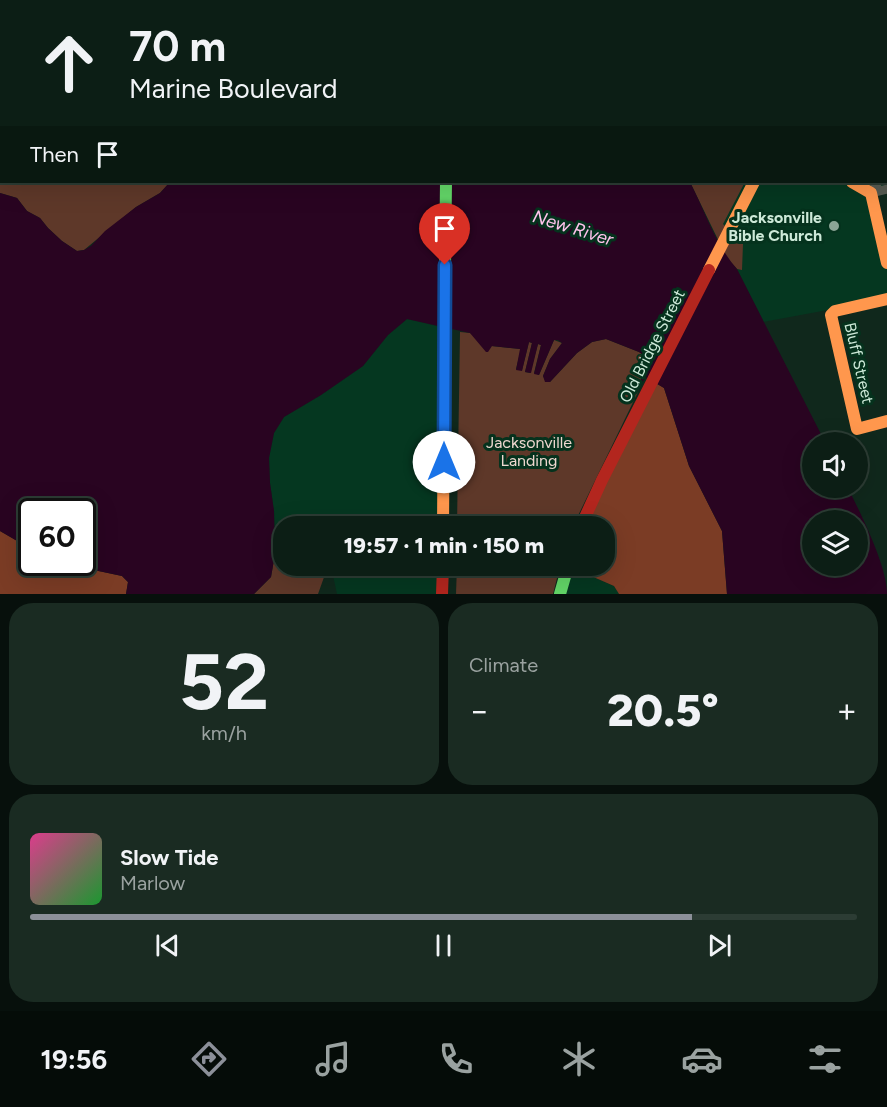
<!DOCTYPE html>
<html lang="en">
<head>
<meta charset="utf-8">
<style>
	:root { --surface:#0c1e15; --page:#1a2b22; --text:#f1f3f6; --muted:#9aa2a0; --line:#2c3c34; --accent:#8c9099 }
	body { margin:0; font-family:Figtree,sans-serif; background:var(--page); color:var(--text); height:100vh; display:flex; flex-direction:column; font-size:22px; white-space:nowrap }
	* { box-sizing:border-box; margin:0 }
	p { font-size:20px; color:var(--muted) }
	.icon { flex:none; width:33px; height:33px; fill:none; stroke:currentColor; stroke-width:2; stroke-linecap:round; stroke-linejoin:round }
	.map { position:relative; height:594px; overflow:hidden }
	.drawer { display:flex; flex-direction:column; gap:9px; padding:9px; background:#07100c; flex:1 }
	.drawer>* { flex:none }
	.hud { position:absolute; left:0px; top:0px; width:888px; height:183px; box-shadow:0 6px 24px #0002,0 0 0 2px var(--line); background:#0c1e15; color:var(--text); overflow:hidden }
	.controls { position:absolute; left:802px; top:432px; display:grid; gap:12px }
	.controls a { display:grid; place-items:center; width:66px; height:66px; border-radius:50%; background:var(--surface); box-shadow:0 6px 24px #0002,0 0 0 2px var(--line); font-size:30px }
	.speed { position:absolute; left:18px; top:498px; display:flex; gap:12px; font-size:30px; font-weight:700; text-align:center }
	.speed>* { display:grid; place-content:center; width:78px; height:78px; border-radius:50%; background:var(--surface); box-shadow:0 6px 24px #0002,0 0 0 2px var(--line); line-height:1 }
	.speed .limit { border:3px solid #111; border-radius:9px; background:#fff; color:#111 }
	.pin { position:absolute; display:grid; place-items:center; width:51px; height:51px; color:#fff; margin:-62px -26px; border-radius:50% 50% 50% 0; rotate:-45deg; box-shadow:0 0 6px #0007 }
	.pin .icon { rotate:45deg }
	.me { position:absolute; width:66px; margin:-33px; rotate:0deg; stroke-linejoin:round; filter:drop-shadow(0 0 4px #0008) }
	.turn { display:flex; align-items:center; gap:21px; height:126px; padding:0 30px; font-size:27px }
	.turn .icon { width:78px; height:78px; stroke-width:2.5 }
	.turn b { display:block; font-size:42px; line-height:51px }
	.then { display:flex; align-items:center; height:57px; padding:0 30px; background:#0003; gap:12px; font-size:22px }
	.big { font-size:45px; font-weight:800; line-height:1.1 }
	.drawer .widget { flex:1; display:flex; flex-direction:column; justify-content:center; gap:9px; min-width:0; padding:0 21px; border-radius:24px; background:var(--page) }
	.drawer .dial { align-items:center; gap:0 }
	.dial b { font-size:78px; line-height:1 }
	.song { display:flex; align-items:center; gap:18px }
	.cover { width:72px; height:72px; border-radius:9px; background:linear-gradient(135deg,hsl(330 70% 55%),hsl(130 70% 35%)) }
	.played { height:6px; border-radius:3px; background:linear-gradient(90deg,var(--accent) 80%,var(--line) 80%) }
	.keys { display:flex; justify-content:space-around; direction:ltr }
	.heat { display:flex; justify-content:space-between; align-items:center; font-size:33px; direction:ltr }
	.drawer .tiles { flex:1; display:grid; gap:9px; grid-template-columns:1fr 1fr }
	.widget:last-child { grid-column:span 2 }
	.trip { position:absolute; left:273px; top:516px; width:342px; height:60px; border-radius:24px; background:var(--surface); box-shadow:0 6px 24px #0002,0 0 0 2px var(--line); font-weight:800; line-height:60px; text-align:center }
	.dock { display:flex; height:96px; justify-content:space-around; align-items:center; background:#050c08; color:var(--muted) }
	.dock .icon { width:42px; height:42px }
	.dock .active { color:var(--accent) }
	.dock b { font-size:27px; color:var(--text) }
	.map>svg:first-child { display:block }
	.built { fill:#053720 }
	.green { fill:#5e3829 }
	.forest { fill:#7b3c25 }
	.water { fill:#290421; fill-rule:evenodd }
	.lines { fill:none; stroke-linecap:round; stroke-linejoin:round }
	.street { stroke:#565a51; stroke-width:9 }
	.fast { stroke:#63d668; stroke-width:12 }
	.slow { stroke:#ff974d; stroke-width:12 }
	.jam { stroke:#b3261e; stroke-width:12 }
	.route-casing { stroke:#114b97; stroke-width:15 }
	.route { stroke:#1a73e8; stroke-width:10 }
	.poi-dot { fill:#8ba596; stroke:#05321d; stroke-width:2 }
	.labels { text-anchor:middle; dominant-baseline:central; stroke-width:6; stroke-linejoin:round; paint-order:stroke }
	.poi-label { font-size:16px; font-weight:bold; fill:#cde9d8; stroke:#05321d; text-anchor:end }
	.street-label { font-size:16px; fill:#cde9d8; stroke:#05321d }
	.park-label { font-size:16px; fill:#eed7cf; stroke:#05321d }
	.water-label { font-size:18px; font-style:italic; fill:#ffc3ec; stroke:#05321d }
</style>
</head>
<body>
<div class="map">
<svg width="887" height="594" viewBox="0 0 887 594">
	<rect width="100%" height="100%" fill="#10281c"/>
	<g class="built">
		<polygon points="447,0 887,0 887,189 872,192 887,263 887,299 763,322 737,269 727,258 690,182 886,182 886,2 447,2"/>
		<polygon points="407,319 445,328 443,526 284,526 283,554 275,554 274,511 270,483 269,458 274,433 284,417 321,395 363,366 388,335"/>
		<polygon points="331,566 443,566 442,594 337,594"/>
		<polygon points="568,566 614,586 619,594 562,594"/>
	</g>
	<g class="green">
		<polygon points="0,45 2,45 2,182 170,182 160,193 136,207 84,250 77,251 62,241 48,228 40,218 27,211 17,198 0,193"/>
		<polygon points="690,182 745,182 723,224 743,244 742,270 737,269 727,258"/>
		<polygon points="460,332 470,333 491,346 521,349 516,369 522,370 529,342 532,343 525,372 530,373 538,344 541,345 534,373 539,375 554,340 562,343 550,359 543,376 546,382 550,382 577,353 592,342 606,339 639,352 646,357 638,392 573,526 457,526"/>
		<polygon points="275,554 283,554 284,566 328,566 318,594 254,594 271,577"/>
		<polygon points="457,566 560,566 553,594 456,594"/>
	</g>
	<g class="forest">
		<polygon points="653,381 664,388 689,466 722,531 727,594 619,594 614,586 568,566 604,566 604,526 581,526"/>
		<polygon points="0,531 31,549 32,562 61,563 122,576 128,582 126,594 0,594"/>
	</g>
	<g class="water">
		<polygon points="0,0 348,0 349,1 2,2 0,45"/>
		<path d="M170 182H690C705 211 715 244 737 269L825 442H813V488H848C861 514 887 566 887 594H727L722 531 689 466 664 388 645 377 638 392 646 357 639 352 606 339 592 342 577 353 550 382H545L543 376 550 359 562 343 558 340H554L539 375 534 374 541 345 538 344 531 373 525 372 532 343 529 342 522 371 516 370 520 349 492 346 488 352H486L470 333 407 319 388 335 363 366 321 395 284 417 274 433 269 458 270 483 274 511 275 554 271 577 254 594H126L128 582 122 576 61 563 82 562V512H32L31 549 0 531V193L17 198 27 211 40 218 48 228 62 241 77 251 84 250 91 246 105 231 136 207 160 193ZM813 520H858V566H813Z"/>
	</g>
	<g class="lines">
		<g class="street">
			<polyline points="518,0 520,2"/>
			<polyline points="731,0 734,2"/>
			<polyline points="761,0 761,2"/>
			<polyline points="622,2 623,0"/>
			<polyline points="710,2 712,0"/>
			<polyline points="886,28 887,29"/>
			<polyline points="886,167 887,166"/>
			<polyline points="871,193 887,189"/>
			<polyline points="871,193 878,182"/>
		</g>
		<g class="fast">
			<polyline points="850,2 851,0"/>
			<polyline points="445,269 446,182"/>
			<polyline points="560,594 568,566"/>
		</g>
		<g class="slow">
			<polyline points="852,182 871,193 887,263"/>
			<polyline points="709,270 754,182"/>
			<polyline points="887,299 835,311 831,315 857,429 887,421"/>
			<polyline points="443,526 445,269"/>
		</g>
		<g class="jam">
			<polyline points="447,0 447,2"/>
			<polyline points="581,526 602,480 709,270"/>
			<polyline points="442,594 443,566"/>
		</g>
	</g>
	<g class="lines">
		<g class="route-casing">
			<polyline id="route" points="444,462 445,265"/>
		</g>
		<use href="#route" class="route"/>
	</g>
	<circle class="poi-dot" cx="834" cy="226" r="6"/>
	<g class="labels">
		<g class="poi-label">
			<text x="822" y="217">Jacksonville<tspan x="822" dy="18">Bible Church</tspan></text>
		</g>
		<g class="street-label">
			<text transform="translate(652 346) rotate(-63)">Old Bridge Street</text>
			<text transform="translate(859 363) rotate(77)">Bluff Street</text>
		</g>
		<g class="park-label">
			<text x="529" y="442">Jacksonville<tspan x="529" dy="18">Landing</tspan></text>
		</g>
		<g class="water-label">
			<text transform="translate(573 228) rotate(17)">New River</text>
		</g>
	</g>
</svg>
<div class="controls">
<a><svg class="icon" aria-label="sound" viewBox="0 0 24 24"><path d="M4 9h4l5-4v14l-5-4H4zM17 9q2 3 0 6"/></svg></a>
<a><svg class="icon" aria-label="layers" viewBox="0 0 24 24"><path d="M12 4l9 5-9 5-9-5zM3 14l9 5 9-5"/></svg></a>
</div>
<div class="speed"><div class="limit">60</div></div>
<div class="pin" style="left:445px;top:265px;background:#d93025"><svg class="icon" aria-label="arrive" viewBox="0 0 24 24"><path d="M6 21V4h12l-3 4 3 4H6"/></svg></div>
<svg class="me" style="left:444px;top:462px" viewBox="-20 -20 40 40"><circle r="19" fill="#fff"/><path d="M0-13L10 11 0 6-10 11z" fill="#1a73e8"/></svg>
<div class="trip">19:57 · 1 min · 150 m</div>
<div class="hud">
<div class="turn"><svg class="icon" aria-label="ahead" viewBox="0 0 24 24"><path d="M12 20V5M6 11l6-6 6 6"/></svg><div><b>70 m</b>Marine Boulevard</div></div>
<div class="then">Then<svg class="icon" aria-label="arrive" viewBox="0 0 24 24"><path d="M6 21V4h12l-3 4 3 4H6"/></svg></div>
</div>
</div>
<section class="drawer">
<div class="tiles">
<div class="widget dial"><b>52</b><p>km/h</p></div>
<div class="widget"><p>Climate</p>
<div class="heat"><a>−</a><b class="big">20.5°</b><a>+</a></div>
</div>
<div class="widget">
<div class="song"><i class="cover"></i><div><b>Slow Tide</b><p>Marlow</p></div></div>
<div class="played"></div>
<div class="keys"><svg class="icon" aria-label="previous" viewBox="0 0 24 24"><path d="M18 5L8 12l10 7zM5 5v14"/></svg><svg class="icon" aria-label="pause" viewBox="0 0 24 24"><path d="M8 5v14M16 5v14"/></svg><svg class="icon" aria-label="next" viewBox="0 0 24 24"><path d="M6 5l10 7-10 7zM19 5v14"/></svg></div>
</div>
</div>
</section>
<nav class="dock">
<b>19:56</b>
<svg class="icon active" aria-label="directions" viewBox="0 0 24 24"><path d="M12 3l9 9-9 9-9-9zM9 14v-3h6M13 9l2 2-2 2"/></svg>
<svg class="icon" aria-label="music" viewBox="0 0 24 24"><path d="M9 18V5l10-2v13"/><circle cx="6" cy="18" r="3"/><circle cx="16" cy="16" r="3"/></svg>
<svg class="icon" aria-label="phone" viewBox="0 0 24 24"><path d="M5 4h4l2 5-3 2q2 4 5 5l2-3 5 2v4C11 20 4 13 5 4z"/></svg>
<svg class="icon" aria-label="climate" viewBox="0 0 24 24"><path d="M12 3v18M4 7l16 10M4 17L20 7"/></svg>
<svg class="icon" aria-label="car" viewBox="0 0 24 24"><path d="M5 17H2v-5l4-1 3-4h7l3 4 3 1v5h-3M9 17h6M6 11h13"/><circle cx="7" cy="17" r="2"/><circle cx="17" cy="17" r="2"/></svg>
<svg class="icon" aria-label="filters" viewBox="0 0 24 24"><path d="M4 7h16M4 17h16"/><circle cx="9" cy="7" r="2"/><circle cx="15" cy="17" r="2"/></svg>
</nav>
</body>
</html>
